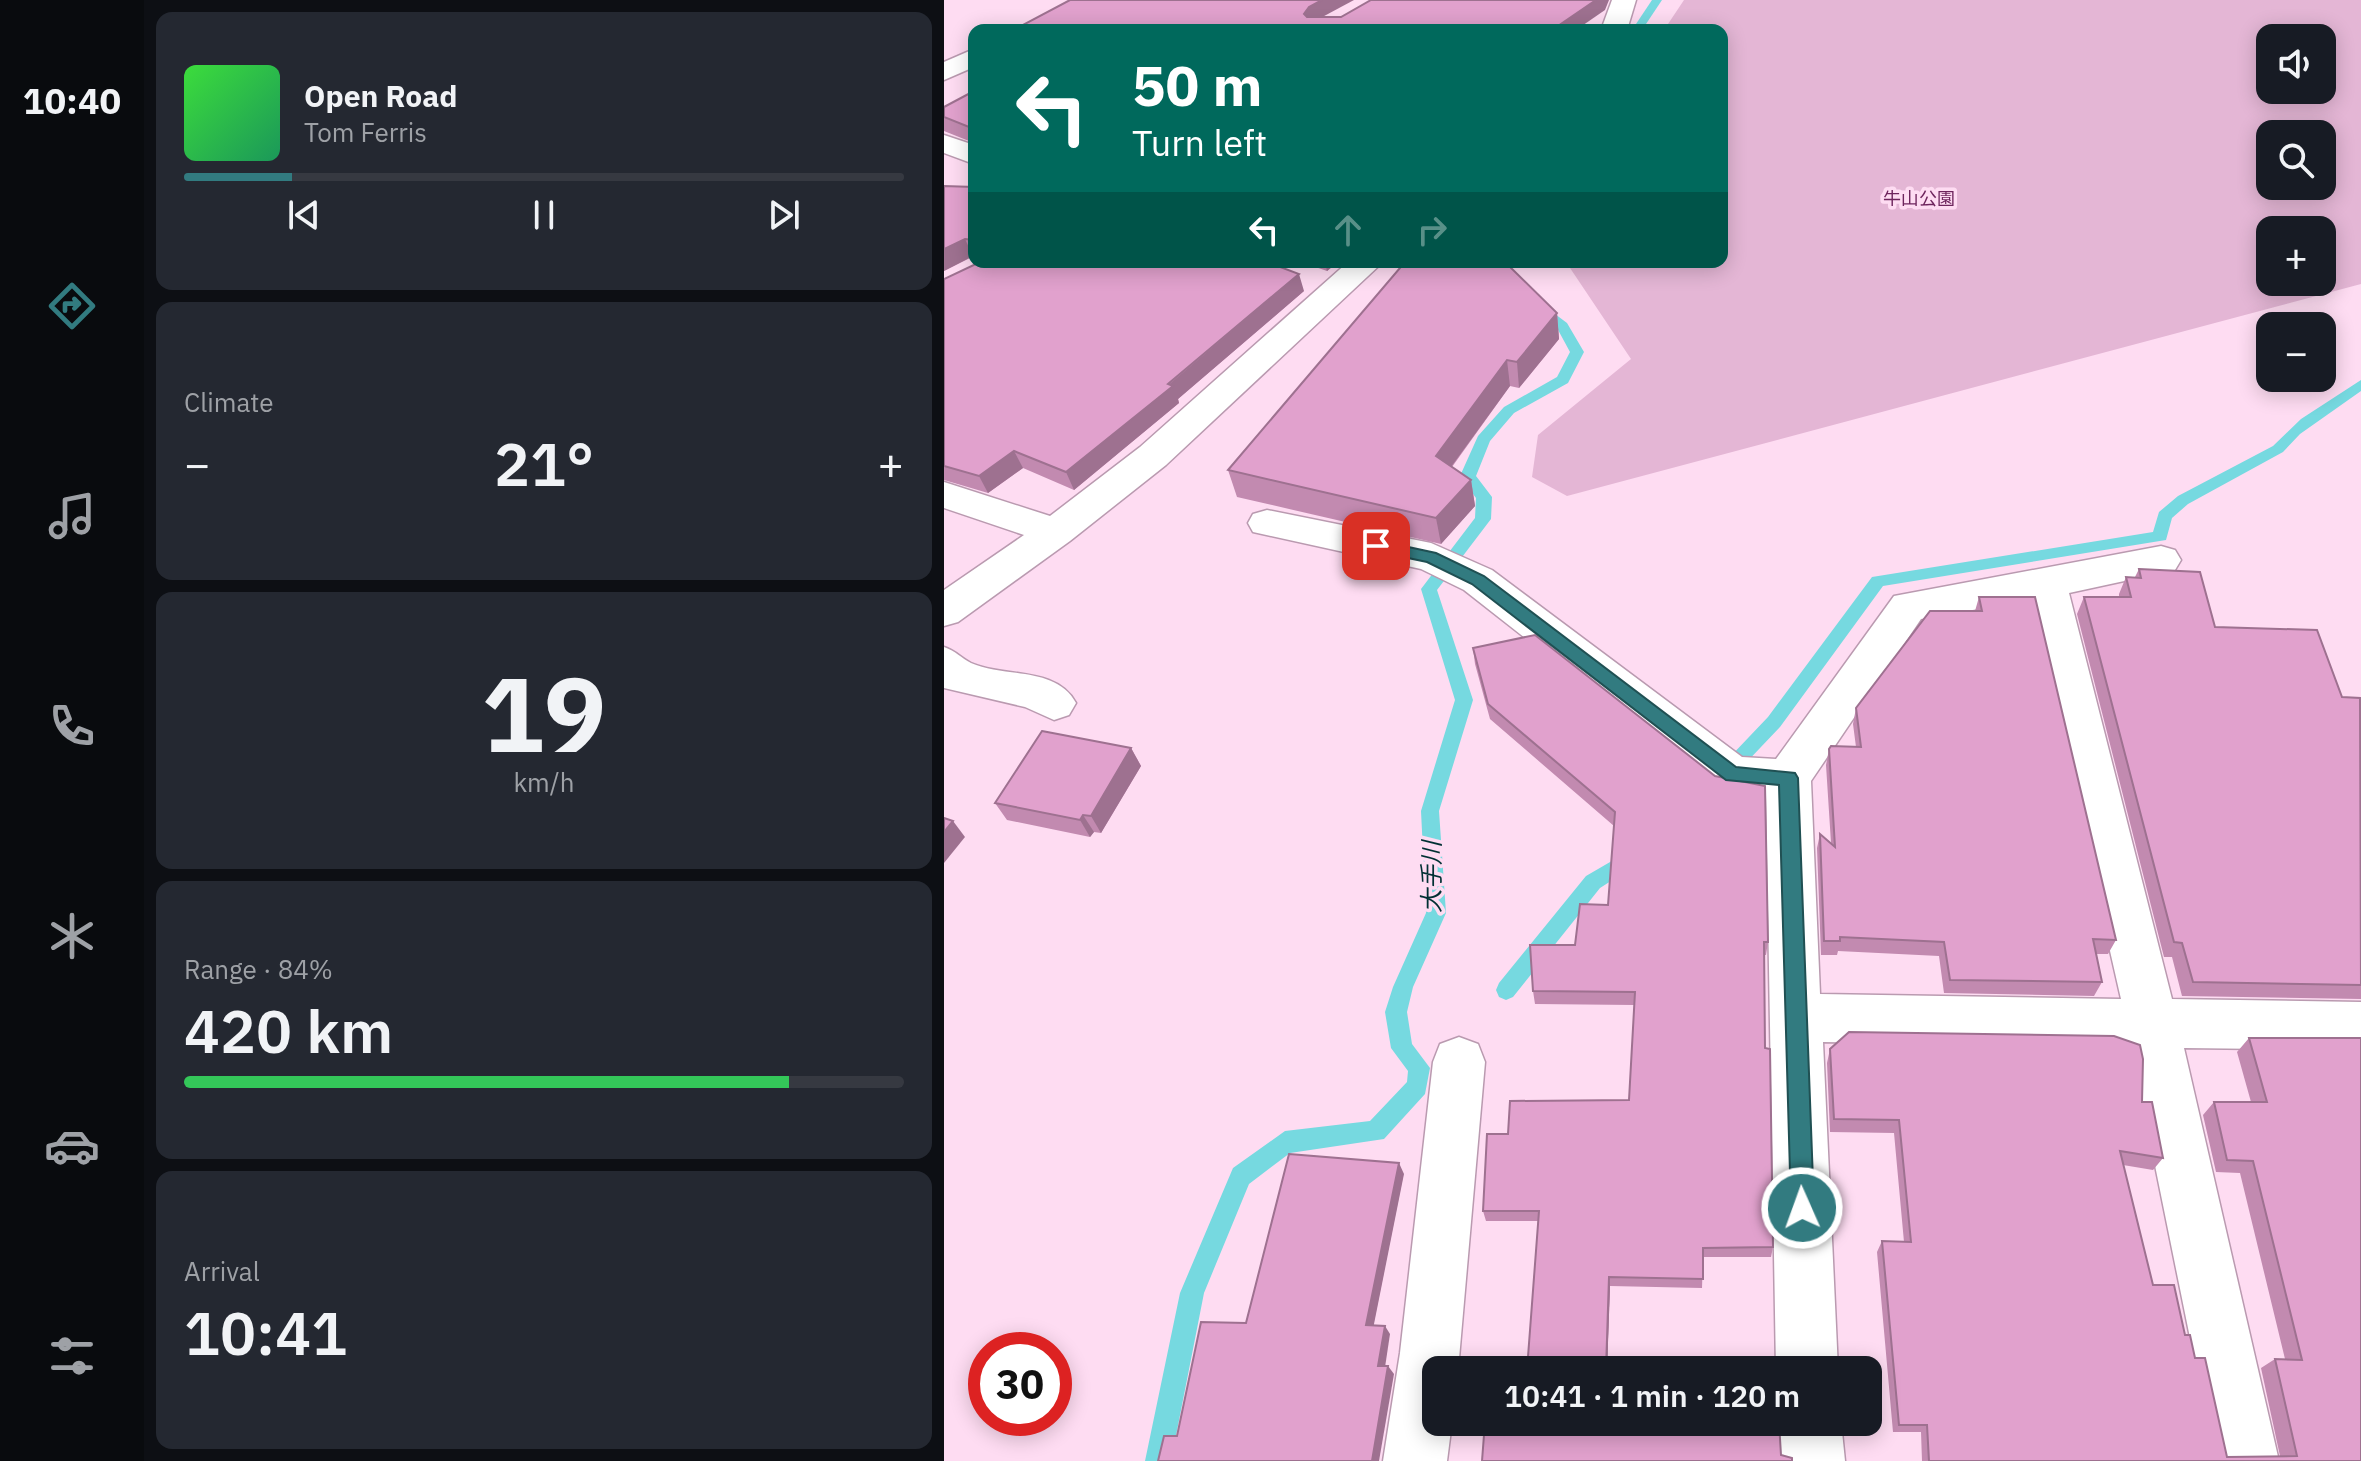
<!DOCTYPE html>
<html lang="en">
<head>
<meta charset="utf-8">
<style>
	:root { --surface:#171b24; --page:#242831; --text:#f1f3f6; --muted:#9ea1a6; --line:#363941; --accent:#327b80 }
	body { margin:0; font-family:"IBM Plex Sans","Noto Sans JP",sans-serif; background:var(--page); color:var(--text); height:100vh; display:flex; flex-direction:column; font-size:30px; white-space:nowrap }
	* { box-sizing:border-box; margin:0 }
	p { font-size:26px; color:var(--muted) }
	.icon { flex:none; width:44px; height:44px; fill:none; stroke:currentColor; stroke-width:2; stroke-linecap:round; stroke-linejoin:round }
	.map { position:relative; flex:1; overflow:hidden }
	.details { display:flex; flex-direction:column; gap:12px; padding:12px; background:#0d0f14; width:800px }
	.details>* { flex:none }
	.hud { position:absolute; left:24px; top:24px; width:760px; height:244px; border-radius:16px; box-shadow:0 4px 20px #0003; background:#00695c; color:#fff; overflow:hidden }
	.fabs { position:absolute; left:1312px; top:24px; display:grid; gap:16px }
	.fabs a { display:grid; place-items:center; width:80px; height:80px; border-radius:16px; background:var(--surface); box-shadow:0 4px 20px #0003; font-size:40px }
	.speed { position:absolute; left:24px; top:1332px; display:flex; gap:16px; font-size:40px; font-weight:700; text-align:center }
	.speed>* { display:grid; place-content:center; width:104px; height:104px; border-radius:50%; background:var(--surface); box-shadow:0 4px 20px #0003; line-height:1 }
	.speed .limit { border:12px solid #d22; background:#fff; color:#111 }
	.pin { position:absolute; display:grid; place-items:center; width:68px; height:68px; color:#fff; margin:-34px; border-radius:16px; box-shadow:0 4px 12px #0006 }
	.me { position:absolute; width:88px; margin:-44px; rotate:358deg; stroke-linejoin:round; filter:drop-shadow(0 0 6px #0008) }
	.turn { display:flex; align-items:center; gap:28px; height:168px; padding:0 32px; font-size:36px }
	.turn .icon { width:104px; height:104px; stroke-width:2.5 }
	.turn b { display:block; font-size:56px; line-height:68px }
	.lanes { display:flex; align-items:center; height:76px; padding:0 32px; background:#0003; justify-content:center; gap:40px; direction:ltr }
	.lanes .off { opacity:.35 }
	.big { font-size:60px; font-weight:600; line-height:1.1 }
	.details .widget { flex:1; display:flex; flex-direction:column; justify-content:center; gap:12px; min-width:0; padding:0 28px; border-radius:16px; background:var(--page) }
	.details .dial { align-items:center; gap:0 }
	.dial b { font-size:104px; line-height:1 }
	.song { display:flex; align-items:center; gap:24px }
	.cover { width:96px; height:96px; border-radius:12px; background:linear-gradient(135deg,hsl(120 70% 55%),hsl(150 70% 35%)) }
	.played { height:8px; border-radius:4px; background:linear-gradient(90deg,var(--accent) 15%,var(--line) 15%) }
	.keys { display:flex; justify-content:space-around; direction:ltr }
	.heat { display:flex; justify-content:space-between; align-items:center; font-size:44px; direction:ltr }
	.charge { height:12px; border-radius:6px; background:linear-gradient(90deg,#34c759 84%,var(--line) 0) }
	.trip { position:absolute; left:478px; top:1356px; width:460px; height:80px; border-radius:16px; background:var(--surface); box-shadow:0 4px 20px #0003; font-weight:600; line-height:80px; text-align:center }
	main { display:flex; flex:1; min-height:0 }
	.tabs { display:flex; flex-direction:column; width:144px; justify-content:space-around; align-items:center; background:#090b0e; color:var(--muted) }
	.tabs .icon { width:56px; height:56px }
	.tabs .current { color:var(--accent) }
	.tabs b { font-size:36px; color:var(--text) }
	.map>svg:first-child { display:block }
	.green { fill:#e4b6d5; fill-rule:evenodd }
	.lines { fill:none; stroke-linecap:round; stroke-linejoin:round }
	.stream { fill:#76d9e0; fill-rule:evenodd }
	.minor-casing { stroke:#ba9ab0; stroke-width:3 }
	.minor { fill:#fff; fill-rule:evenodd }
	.wall { fill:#c28ab0 }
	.shaded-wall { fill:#9e7190 }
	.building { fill:#e1a1cd; stroke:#9e7190; stroke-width:2 }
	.route { fill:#327b80; stroke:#205053; stroke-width:2 }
	.labels { text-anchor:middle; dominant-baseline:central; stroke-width:7; stroke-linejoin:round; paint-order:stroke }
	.far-park-label { font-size:18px; fill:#6e255d; stroke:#fedcf2 }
	.water-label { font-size:24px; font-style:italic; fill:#003033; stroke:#fedcf2 }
</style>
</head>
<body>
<main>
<nav class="tabs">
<b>10:40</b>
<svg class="icon current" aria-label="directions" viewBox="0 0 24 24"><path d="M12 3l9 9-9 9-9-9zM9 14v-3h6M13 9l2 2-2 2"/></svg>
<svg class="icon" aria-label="music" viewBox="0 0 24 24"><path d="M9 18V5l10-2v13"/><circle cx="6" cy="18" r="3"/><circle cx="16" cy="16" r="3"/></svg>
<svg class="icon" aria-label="phone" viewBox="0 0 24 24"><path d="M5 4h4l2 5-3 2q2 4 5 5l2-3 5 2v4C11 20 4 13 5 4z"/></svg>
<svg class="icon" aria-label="climate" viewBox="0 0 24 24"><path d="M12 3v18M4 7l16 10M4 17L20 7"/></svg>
<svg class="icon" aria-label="car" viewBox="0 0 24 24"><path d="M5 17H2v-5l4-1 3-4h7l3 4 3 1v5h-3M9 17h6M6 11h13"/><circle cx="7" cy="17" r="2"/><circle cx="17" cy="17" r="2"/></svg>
<svg class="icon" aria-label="filters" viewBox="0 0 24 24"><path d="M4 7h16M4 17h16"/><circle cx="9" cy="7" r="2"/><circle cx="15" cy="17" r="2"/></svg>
</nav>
<section class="details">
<div class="widget">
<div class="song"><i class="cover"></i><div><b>Open Road</b><p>Tom Ferris</p></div></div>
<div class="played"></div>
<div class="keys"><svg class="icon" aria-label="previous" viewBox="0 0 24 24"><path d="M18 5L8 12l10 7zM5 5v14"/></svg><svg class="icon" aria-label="pause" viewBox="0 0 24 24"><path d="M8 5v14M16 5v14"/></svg><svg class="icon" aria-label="next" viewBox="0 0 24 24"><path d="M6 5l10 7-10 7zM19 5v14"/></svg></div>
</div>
<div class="widget"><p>Climate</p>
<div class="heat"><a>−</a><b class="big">21°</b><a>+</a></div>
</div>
<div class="widget dial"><b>19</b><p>km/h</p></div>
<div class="widget"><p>Range · 84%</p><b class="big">420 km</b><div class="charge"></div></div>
<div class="widget"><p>Arrival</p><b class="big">10:41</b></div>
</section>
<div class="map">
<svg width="1417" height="1461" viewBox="0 0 1417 1461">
	<rect width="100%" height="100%" fill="#fedcf2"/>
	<path class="green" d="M740 0H1417V284L623 496 588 477 594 435 687 359 622 262H778V30H720ZM1326 38H1378V90H1326ZM1326 134H1378V186H1326ZM1326 230H1378V282H1326Z"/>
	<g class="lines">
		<g class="stream">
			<polygon points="708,0 718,0 698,30 688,30"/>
			<polygon points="595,302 623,323 640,352 624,383 570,413 546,441 532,476 548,497 547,519 493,590 529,700 495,811 502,913 469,987 463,1012 468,1044 486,1068 481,1094 440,1139 346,1153 305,1184 260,1293 227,1461 201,1461 236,1293 289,1168 341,1131 426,1121 463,1082 464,1071 447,1048 441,1012 449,987 482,913 477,811 511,700 477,589 531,518 532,498 516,476 534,436 560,407 613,377 626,352 613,328 588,306"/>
			<polygon points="1417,380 1417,391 1356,434 1339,452 1244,504 1228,518 1222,540 939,586 836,727 797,768 785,768 782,763 785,758 824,717 928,577 1209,532 1215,512 1234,496 1329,446 1357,419"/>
			<polygon points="685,851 692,853 695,859 692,865 656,888 569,997 562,1000 555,997 552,990 555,983 642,876"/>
		</g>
		<g class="minor-casing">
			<g id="minor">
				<polygon points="668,0 692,0 683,30 657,30"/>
				<polygon points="30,49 30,67 0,80 0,62"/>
				<polygon points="0,135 30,145 30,164 0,153"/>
				<polygon points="404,262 439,262 222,465 126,541 14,622 0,626 0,590 80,535 0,508 0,482 106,516 196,447"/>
				<path d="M323 510 487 543 548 570 798 757 832 759 950 596 1217 546 1231 550 1237 560 1231 570 1125 593 1228 999 1417 1002V1050L1240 1048 1335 1461H1271L1187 1047 879 1042 894 1370H832L822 795 788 793 772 788 520 590 477 569 309 532 304 523 309 514ZM1086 600 1177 999 876 994 867 781 977 619Z"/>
				<path d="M0 647C12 651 17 658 27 663 60 678 112 666 132 703L125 715 110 720 81 707 0 688Z"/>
				<polygon points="515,1037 534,1044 541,1062 514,1370 492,1370 492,1422 508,1422 503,1461 439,1461 456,1353 489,1062 496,1044"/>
				<polygon points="835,1422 897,1422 901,1461 837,1461"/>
			</g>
		</g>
		<use href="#minor" class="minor"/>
	</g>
	<g class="wall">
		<polygon points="30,91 30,143 0,131 0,107"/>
		<polygon points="30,187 30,256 0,271"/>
		<polygon points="357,262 394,262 383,271"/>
		<polygon points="0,279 360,291 234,399 235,403 130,490 79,468 44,493 0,480"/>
		<polygon points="613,313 615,339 575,388 566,386 508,467 527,480 531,506 497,544 293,497 284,470"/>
		<polygon points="1195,569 1271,627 1398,697 1417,700 1417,999 1238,996 1228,957 1220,957 1133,614 1140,597 1175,597 1175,594 1182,577 1191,577"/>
		<polygon points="1035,597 1172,940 1164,954 1152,954 1158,982 1150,996 1000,993 995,956 894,951 893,955 877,955 873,848 876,834 887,843 882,765 885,749 912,747 909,724 912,708 1031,611"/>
		<polygon points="529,648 824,942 822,955 820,955 821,1048 829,1247 827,1257 759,1257 758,1288 666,1286 663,1370 583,1370 594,1221 542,1221 539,1211 564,1134 685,1100 690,1005 591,1004 589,991 631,945 664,905 670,826 546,719 531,664"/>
		<polygon points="187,748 197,766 157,833 150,832 146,837 63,820 51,803"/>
		<polygon points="1305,1038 1417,1038 1417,1461 978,1461 977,1432 949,1432 933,1252 938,1241 960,1242 950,1133 886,1132 883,1063 886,1049 1198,1102 1219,1158 1209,1170 1179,1165 1209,1285 1241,1335 1251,1358 1283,1457 1336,1456 1317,1368 1331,1359 1341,1359 1296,1173 1272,1172 1259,1115 1270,1102 1307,1102 1293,1052"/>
	</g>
	<g class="shaded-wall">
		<polygon points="378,0 410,0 369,22 360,14 365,7"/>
		<polygon points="652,0 665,0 661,10 632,30 608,30"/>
		<polygon points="21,239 29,256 0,271 0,249"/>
		<polygon points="381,262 394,262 383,271"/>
		<polygon points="355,274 360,291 234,399 235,403 130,490 122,472"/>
		<polygon points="613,313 615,339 575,388 573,362"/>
		<polygon points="563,360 566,386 496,482 492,456"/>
		<polygon points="70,451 79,468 44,493 35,476"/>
		<polygon points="527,480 531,506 497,544 492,518"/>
		<polygon points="187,748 197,766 157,833 147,816"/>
		<polygon points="139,815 150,832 146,837 136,820"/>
		<polygon points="9,821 21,837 0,863 0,832"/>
		<polygon points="455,1163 460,1174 428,1334 422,1325"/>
		<polygon points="665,1277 666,1286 663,1370 662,1370"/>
		<polygon points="441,1326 446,1334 440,1374 434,1366"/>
		<polygon points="444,1366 450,1374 435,1461 428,1461"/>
	</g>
	<g class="building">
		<polygon points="126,0 378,0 365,7 360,14 363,17 397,17 427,0 652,0 608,30 79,30 73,28"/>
		<polygon points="30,91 30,129 0,117 0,107"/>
		<polygon points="0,186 30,187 30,240 21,239 0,249"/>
		<polygon points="36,262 323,262 355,274 224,384 229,386 122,472 70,451 35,476 0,466 0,279"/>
		<polygon points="461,262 561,262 613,313 573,362 563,360 492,456 527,480 492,518 284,470"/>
		<polygon points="1195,569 1256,572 1271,627 1373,630 1398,697 1416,698 1417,985 1249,982 1238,943 1230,942 1140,597 1187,597 1182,577 1197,578"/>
		<polygon points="1035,597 1091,597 1172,940 1149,939 1158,982 1006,980 1000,942 896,937 896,941 880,941 876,834 891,847 885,749 887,746 917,747 912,708 986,611 1038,611"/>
		<polygon points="591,635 771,776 821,786 824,942 820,942 821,1048 826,1049 829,1247 759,1248 759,1279 665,1277 662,1370 583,1370 595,1211 539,1211 543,1134 564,1134 566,1101 685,1100 691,992 589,991 586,945 631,945 636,904 664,905 671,812 544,704 529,648"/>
		<polygon points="98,731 187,748 147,816 139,815 136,820 51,803"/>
		<polygon points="0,818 9,821 0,832"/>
		<polygon points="905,1032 1170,1036 1196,1045 1199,1059 1198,1102 1208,1102 1219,1158 1176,1151 1209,1285 1230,1285 1241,1335 1246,1335 1251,1358 1261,1358 1283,1457 1353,1456 1331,1359 1358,1360 1309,1161 1283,1160 1270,1102 1323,1102 1305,1038 1417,1038 1417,1461 985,1461 983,1425 955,1425 938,1241 967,1242 955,1120 890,1119 886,1049"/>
		<polygon points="345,1154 455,1163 422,1325 441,1326 434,1366 444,1366 428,1461 214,1461 220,1436 233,1436 257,1322 302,1323"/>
		<polygon points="541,1422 835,1422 837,1455 848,1458 848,1461 538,1461"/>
	</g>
	<polygon class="route" points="432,540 492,553 540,576 792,767 851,773 854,778 870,1208 867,1217 858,1220 850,1217 847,1208 835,785 782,780 528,584 483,562 426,550 424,546"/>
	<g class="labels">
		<g class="far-park-label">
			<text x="975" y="198">牛山公園</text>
		</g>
		<g class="water-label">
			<text transform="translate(487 877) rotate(-90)">大手川</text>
		</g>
	</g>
</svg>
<div class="fabs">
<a><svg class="icon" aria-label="sound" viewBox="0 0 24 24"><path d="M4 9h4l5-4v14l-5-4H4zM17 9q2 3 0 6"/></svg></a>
<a><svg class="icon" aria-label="search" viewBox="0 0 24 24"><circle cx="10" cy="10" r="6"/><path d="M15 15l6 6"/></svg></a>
<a>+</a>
<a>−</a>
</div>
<div class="speed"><div class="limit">30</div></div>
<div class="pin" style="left:432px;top:546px;background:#d93025"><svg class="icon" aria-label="arrive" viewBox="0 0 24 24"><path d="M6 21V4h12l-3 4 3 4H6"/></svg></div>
<svg class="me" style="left:858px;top:1208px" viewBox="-20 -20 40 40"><circle r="17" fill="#327b80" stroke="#fff" stroke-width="3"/><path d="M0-11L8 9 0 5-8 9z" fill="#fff"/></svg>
<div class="trip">10:41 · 1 min · 120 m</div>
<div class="hud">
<div class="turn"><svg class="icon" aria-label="left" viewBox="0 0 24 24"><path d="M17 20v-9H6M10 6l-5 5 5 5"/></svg><div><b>50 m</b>Turn left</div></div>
<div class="lanes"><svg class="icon" aria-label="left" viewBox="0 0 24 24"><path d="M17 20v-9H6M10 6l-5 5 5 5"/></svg><svg class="icon off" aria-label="ahead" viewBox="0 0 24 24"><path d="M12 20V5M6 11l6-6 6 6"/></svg><svg class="icon off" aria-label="right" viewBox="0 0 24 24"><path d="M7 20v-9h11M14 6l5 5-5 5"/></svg></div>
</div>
</div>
</main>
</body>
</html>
